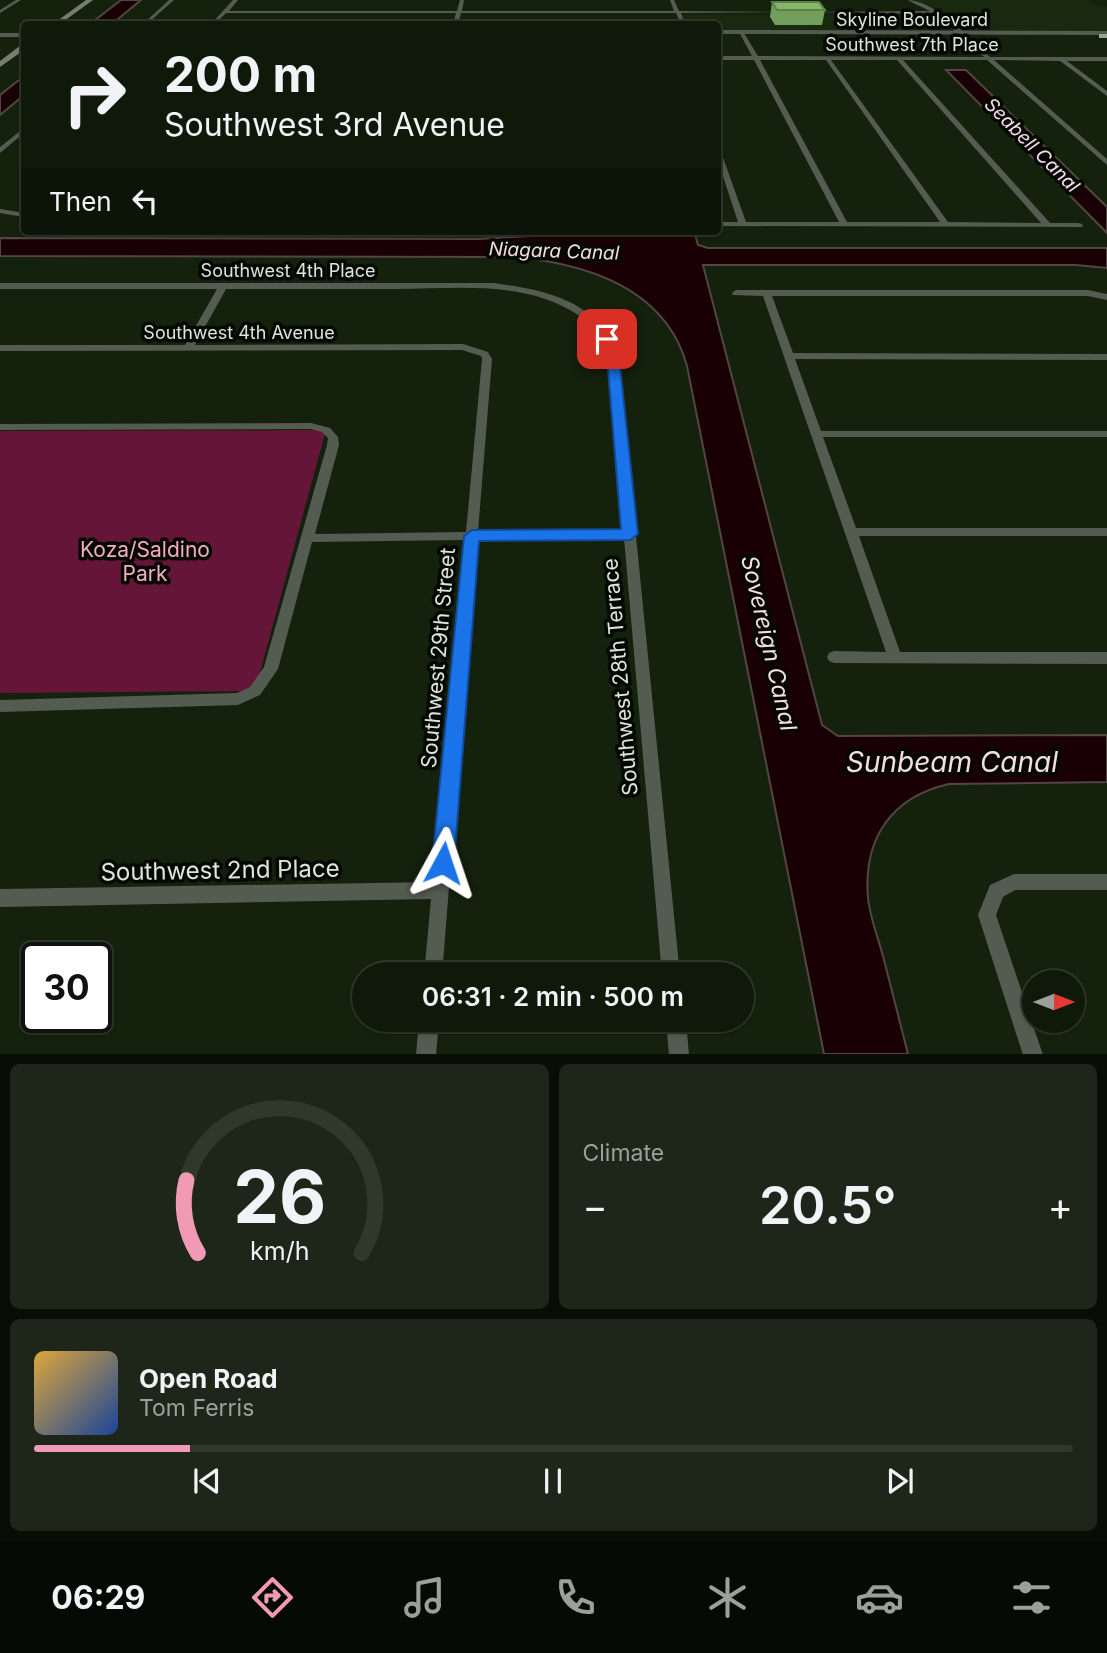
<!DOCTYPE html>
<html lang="en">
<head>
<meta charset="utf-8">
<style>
	:root { --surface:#0f190a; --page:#1d2618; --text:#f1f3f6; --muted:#9ba09c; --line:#2f382b; --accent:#f09ab5 }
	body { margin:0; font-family:Inter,sans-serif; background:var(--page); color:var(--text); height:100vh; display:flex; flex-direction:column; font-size:26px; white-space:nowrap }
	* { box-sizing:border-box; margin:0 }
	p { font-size:23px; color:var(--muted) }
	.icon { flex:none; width:38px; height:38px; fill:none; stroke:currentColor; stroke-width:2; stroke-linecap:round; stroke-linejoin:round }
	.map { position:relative; height:1054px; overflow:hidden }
	.panel { display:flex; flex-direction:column; gap:10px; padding:10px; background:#080e06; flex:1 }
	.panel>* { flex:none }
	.banner { position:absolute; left:21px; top:21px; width:700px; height:214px; border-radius:7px; box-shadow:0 2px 5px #0004,0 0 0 2px var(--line); background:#0f190a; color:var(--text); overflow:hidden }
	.needle { width:46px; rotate:90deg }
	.buttons { position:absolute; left:1022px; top:970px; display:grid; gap:14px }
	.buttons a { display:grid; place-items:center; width:63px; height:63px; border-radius:50%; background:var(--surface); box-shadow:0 2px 5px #0004,0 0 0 2px var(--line); font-size:35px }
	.speed { position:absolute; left:21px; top:942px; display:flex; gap:14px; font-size:35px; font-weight:700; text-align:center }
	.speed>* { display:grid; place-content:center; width:91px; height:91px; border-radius:50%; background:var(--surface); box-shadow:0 2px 5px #0004,0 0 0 2px var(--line); line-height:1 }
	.speed .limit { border:4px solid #111; border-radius:10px; background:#fff; color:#111 }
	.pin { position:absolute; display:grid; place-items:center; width:60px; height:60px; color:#fff; margin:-30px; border-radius:14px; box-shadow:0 4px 10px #0006 }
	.me { position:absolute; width:77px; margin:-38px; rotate:5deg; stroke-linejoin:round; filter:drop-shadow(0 0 5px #0008) }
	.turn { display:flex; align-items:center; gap:24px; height:147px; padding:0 28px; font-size:32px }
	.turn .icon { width:91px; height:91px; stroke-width:2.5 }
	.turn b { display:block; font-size:49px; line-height:60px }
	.then { display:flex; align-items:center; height:66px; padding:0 28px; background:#0003; gap:14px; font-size:26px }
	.big { font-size:52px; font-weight:600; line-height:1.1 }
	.panel .tile { flex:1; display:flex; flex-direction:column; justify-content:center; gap:10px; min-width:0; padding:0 24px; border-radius:10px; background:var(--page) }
	.panel .dial { align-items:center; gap:0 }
	.dial svg { height:182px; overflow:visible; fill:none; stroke:var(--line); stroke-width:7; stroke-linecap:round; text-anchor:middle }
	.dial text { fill:var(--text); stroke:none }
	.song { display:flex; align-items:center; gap:21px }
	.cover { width:84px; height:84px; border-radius:10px; background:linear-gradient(135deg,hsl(40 70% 55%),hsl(220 70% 35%)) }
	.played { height:7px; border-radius:4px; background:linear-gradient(90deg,var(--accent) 15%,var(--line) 15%) }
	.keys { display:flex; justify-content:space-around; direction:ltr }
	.heat { display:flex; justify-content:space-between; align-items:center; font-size:38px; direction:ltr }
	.panel .tiles { flex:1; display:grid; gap:10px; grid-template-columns:1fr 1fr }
	.tile:last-child { grid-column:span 2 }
	.trip { position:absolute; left:352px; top:962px; width:402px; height:70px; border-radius:35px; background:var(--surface); box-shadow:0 2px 5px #0004,0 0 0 2px var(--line); font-weight:600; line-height:70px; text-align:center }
	.tab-bar { display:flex; height:112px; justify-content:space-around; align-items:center; background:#060a04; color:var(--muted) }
	.tab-bar .icon { width:49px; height:49px }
	.tab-bar .selected { color:var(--accent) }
	.tab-bar b { font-size:32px; color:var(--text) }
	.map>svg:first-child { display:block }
	.built { fill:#182910 }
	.green { fill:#651537 }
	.water { fill:#190005; stroke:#544545; stroke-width:2 }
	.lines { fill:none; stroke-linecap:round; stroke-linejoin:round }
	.minor { fill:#545b51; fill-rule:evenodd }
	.tertiary { fill:#545b51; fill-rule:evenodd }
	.secondary { fill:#737e6e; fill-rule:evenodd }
	.trunk { fill:#96a68f; fill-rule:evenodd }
	.wall { fill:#719e5a }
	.building { fill:#83b869; stroke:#5c814a; stroke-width:2 }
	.route { fill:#1a73e8; stroke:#114b97; stroke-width:2 }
	.labels { text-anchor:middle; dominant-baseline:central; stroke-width:7; stroke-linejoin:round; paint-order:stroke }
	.far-street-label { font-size:18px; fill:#dde6d9; stroke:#040803 }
	.far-water-label { font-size:19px; font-style:italic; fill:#f7dce3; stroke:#040803 }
	.park-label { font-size:21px; fill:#f5abc1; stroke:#040803 }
	.street-label { font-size:21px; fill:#dde6d9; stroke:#040803 }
	.water-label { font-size:23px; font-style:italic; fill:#f7dce3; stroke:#040803 }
	.near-street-label { font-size:24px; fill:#dde6d9; stroke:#040803 }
	.near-water-label { font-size:28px; font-style:italic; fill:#f7dce3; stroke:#040803 }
</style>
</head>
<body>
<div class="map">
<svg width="1107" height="1055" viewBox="0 0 1107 1055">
	<rect width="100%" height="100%" fill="#14210d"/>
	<polygon class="built" points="911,0 1089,0 1099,7 1107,7 1107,31 718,31 718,24 689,24 680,15 942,13"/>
	<polygon class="green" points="326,430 255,691 0,693 0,431"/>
	<g class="water">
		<polygon points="121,0 141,0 112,24 90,24"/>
		<polygon points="946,70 966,70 1107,207 1107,233"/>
		<polygon points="24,76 24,95 0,115 0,95"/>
		<path d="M563 231H694L698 245 708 248H1107V268L1076 265H703L822 725 838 736 1107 735V782L949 784C891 797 863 839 868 898 870 918 879 940 884 960 892 992 900 1023 908 1054H824L687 366C666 289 588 264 515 257L0 256V238L478 239 531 236Z"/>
	</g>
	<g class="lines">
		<g class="minor">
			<polygon points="16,0 21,0 0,13 0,10"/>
			<polygon points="169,0 174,0 147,24 143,24"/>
			<polygon points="233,0 238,0 229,11 457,11 460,0 464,0 462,11 674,11 670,0 674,0 679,11 788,12 681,13 685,24 681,24 676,13 461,13 458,24 453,24 456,13 226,13 215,24 211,24"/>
			<path d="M907 0C935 0 970 39 990 57H1107V61H1067L1107 91V96L1060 61 994 60 1107 159V165L987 60H903L1050 223H1079L1083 225 1082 227 718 226V222H738L718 161V150L721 152 746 222H839L754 60H718V56H752L739 32 742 30 758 56 984 57 936 14 806 12 930 11ZM760 60H826L940 222H847ZM831 60H897L1041 223 948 222Z"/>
			<polygon points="24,128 24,133 0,153 0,147"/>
			<polygon points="0,209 24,213 24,217 0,213"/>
			<path d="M0 283H494C549 291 597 300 618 357L680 975H662L624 538 477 540 442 975H424L431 899 0 907V889L433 882 465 540 312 542 278 669 260 695 238 705 0 712V700L237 693 250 687 264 667 327 445 328 438 322 432 311 429 0 430V424L311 423 330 428 338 437 339 445 315 534 466 532 482 359 481 356 462 350 0 351V345H185L217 289H0ZM226 289C283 289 340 289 396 289 451 289 514 281 564 307 587 318 600 333 608 357L623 530 478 532 492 359 488 352 463 344 195 345Z"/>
			<polygon points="736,290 1088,290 1107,294 1107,300 1088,296 772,296 793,353 1107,354 1107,360 795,359 821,431 1107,431 1107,437 823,437 856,528 1107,528 1107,536 859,536 900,652 1107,652 1107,664 834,663 829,661 827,657 829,653 834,651 886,652 763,296 733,295 732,293"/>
			<polygon points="1014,874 1107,874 1107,890 1015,890 1003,897 996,915 1043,1055 1023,1055 978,915 990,885"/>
			<polygon points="419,1020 439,1020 436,1055 416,1055"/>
			<polygon points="666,1020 686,1020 689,1055 669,1055"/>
		</g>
		<g class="tertiary">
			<polygon points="718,30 1107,31 1107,35 718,34"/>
			<rect x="0" y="33" width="24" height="4"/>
		</g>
		<g class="secondary">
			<polygon points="86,0 93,0 60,24 53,24"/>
			<polygon points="21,45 24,45 24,50 0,67 0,61"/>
		</g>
		<rect class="trunk" x="1099" y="34" width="8" height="4"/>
	</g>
	<polygon class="wall" points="772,2 825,10 822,25 775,25 770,17"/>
	<polygon class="building" points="772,2 819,2 825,10 777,10"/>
	<polygon class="route" points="607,335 613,339 619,357 638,534 630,540 479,541 454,863 450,870 443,874 435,870 432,863 464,536 472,530 621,529 607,357 601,339"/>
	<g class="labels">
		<g class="far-street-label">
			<text x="912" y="19">Skyline Boulevard</text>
			<text x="912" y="44">Southwest 7th Place</text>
			<text x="288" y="270">Southwest 4th Place</text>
			<text x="239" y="332">Southwest 4th Avenue</text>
		</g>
		<g class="far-water-label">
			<text transform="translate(1032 145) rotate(45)">Seabell Canal</text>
			<text transform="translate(554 251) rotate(2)">Niagara Canal</text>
		</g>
		<g class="park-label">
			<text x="145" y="549">Koza/Saldino<tspan x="145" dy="24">Park</tspan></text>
		</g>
		<g class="street-label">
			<text transform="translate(438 658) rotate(-85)">Southwest 29th Street</text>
			<text transform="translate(620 677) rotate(-95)">Southwest 28th Terrace</text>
		</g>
		<g class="water-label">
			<text transform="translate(769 643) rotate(77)">Sovereign Canal</text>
		</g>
		<g class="near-street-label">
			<text transform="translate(220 870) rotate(-1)">Southwest 2nd Place</text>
		</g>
		<g class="near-water-label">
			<text x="952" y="762">Sunbeam Canal</text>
		</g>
	</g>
</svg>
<div class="buttons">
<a><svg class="needle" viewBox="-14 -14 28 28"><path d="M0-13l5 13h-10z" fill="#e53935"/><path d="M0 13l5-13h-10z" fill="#9ba09c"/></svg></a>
</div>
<div class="speed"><div class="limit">30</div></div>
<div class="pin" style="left:607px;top:339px;background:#d93025"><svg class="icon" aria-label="arrive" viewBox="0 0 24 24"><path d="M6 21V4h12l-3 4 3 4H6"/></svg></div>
<svg class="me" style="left:443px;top:863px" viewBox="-20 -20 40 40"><path d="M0-17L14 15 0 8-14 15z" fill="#1a73e8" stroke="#fff" stroke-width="4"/></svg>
<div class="trip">06:31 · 2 min · 500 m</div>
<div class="banner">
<div class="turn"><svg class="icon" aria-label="right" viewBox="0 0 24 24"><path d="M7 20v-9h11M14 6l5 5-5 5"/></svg><div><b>200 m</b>Southwest 3rd Avenue</div></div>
<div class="then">Then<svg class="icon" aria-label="left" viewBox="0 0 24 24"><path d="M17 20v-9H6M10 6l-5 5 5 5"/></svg></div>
</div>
</div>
<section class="panel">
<div class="tiles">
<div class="tile dial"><svg viewBox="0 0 100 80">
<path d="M14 69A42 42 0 1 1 86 69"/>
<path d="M14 69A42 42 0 0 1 9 37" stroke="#f09ab5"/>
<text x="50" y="56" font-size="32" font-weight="700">26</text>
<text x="50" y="72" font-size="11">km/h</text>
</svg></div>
<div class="tile"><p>Climate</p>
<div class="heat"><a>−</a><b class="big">20.5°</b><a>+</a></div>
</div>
<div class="tile">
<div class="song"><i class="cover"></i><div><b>Open Road</b><p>Tom Ferris</p></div></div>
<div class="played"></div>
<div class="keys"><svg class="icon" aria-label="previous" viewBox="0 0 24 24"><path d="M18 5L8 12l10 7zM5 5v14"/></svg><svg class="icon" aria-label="pause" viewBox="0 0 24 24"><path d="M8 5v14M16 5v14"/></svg><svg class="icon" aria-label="next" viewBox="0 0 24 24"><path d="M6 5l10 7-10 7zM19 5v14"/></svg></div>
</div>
</div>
</section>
<nav class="tab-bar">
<b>06:29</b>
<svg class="icon selected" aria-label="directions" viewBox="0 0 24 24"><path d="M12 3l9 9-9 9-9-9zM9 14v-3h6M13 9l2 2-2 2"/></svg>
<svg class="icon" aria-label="music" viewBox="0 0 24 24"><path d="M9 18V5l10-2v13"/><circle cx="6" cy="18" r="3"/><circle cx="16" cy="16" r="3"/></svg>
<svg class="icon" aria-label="phone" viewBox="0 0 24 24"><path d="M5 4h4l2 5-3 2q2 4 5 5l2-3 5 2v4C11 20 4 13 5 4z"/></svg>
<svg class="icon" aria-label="climate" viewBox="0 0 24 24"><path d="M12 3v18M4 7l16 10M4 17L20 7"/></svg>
<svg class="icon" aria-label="car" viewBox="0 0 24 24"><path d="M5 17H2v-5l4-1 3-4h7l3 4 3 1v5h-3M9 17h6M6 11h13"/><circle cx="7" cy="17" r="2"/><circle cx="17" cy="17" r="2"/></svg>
<svg class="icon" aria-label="filters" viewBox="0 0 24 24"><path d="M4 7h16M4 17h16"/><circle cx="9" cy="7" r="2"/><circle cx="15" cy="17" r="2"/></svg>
</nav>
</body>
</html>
